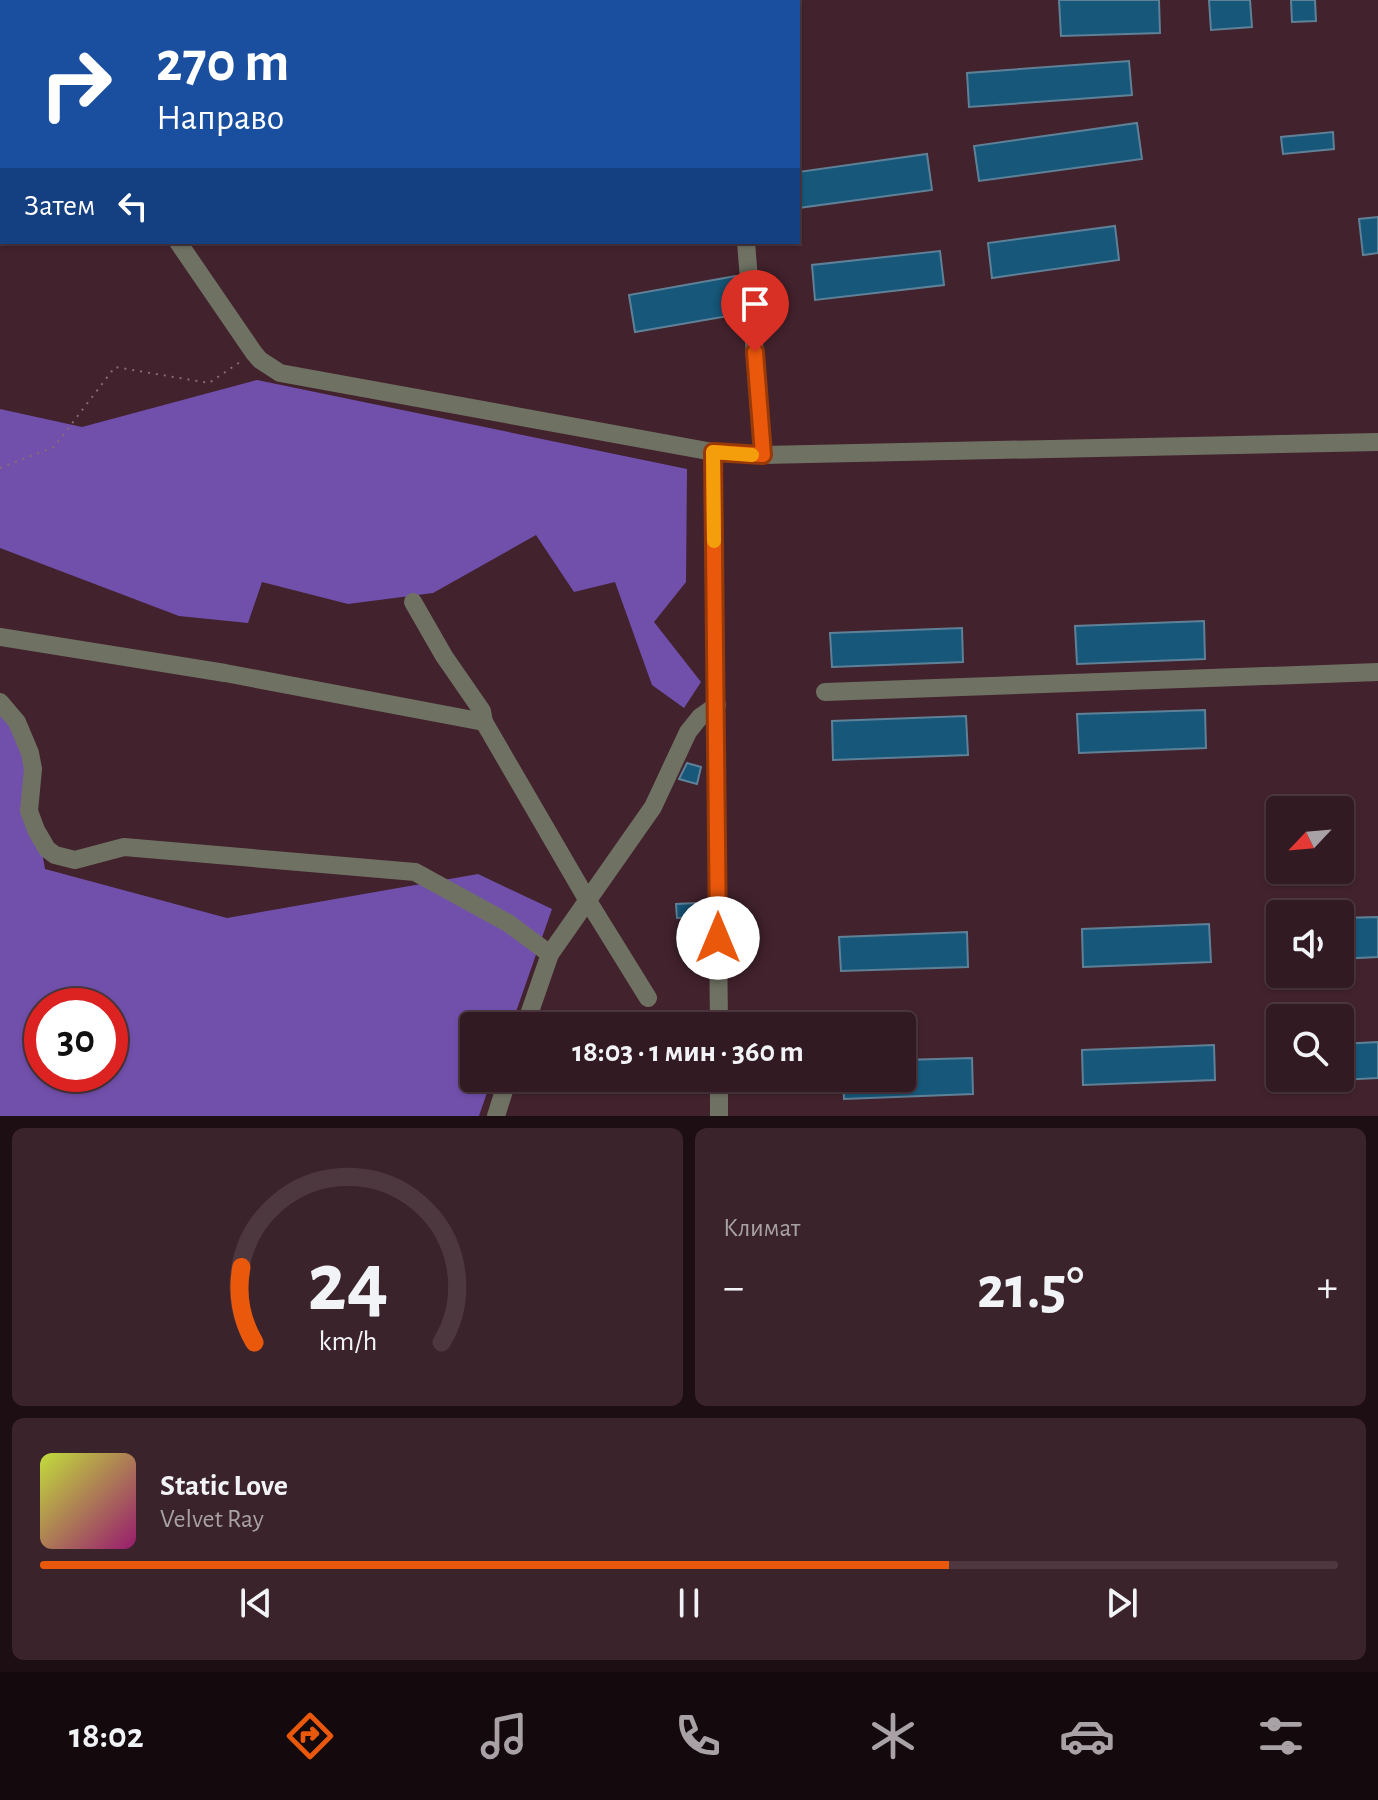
<!DOCTYPE html>
<html lang="ru">
<head>
<meta charset="utf-8">
<style>
	:root { --surface:#321a22; --page:#3a232a; --text:#f1f3f6; --muted:#a8a1a5; --line:#4d3840; --accent:#ea580c }
	body { margin:0; font-family:"Alegreya Sans",sans-serif; background:var(--page); color:var(--text); height:100vh; display:flex; flex-direction:column; font-size:30px; white-space:nowrap }
	* { box-sizing:border-box; margin:0 }
	p { font-size:26px; color:var(--muted) }
	.icon { flex:none; width:44px; height:44px; fill:none; stroke:currentColor; stroke-width:2; stroke-linecap:round; stroke-linejoin:round }
	.map { position:relative; height:1116px; overflow:hidden }
	.drawer { display:flex; flex-direction:column; gap:12px; padding:12px; background:#1c0e13; flex:1 }
	.drawer>* { flex:none }
	.banner { position:absolute; left:0px; top:0px; width:800px; height:244px; box-shadow:0 2px 6px #0004,0 0 0 2px var(--line); background:#1a4fa0; color:#fff; overflow:hidden }
	.needle { width:52px; rotate:244deg }
	.controls { position:absolute; left:1266px; top:796px; display:grid; gap:16px }
	.controls a { display:grid; place-items:center; width:88px; height:88px; border-radius:8px; background:var(--surface); box-shadow:0 2px 6px #0004,0 0 0 2px var(--line); font-size:40px }
	.speed { position:absolute; left:24px; top:988px; display:flex; gap:16px; font-size:40px; font-weight:700; text-align:center }
	.speed>* { display:grid; place-content:center; width:104px; height:104px; border-radius:50%; background:var(--surface); box-shadow:0 2px 6px #0004,0 0 0 2px var(--line); line-height:1 }
	.speed .limit { border:12px solid #d22; background:#fff; color:#111 }
	.pin { position:absolute; display:grid; place-items:center; width:68px; height:68px; color:#fff; margin:-82px -34px; border-radius:50% 50% 50% 0; rotate:-45deg; box-shadow:0 0 8px #0007 }
	.pin .icon { rotate:45deg }
	.me { position:absolute; width:88px; margin:-44px; rotate:0deg; stroke-linejoin:round; filter:drop-shadow(0 0 6px #0008) }
	.turn { display:flex; align-items:center; gap:28px; height:168px; padding:0 24px; font-size:36px }
	.turn .icon { width:104px; height:104px; stroke-width:2.5 }
	.turn b { display:block; font-size:56px; line-height:68px }
	.then { display:flex; align-items:center; height:76px; padding:0 24px; background:#0003; gap:16px; font-size:30px }
	.big { font-size:60px; font-weight:700; line-height:1.1 }
	.drawer .card { flex:1; display:flex; flex-direction:column; justify-content:center; gap:12px; min-width:0; padding:0 28px; border-radius:12px; background:var(--page) }
	.drawer .dial { align-items:center; gap:0 }
	.dial svg { height:208px; overflow:visible; fill:none; stroke:var(--line); stroke-width:7; stroke-linecap:round; text-anchor:middle }
	.dial text { fill:var(--text); stroke:none }
	.song { display:flex; align-items:center; gap:24px }
	.cover { width:96px; height:96px; border-radius:12px; background:linear-gradient(135deg,hsl(70 70% 55%),hsl(320 70% 35%)) }
	.played { height:8px; border-radius:4px; background:linear-gradient(90deg,var(--accent) 70%,var(--line) 70%) }
	.keys { display:flex; justify-content:space-around; direction:ltr }
	.heat { display:flex; justify-content:space-between; align-items:center; font-size:44px; direction:ltr }
	.drawer .tiles { flex:1; display:grid; gap:12px; grid-template-columns:1fr 1fr }
	.card:last-child { grid-column:span 2 }
	.trip { position:absolute; left:460px; top:1012px; width:456px; height:80px; border-radius:8px; background:var(--surface); box-shadow:0 2px 6px #0004,0 0 0 2px var(--line); font-weight:700; line-height:80px; text-align:center }
	.dock { display:flex; height:128px; justify-content:space-around; align-items:center; background:#140a0e; color:var(--muted) }
	.dock .icon { width:56px; height:56px }
	.dock .current { color:var(--accent) }
	.dock b { font-size:36px; color:var(--text) }
	.map>svg:first-child { display:block }
	.forest { fill:#7150ac; fill-rule:evenodd }
	.building { fill:#16577a; stroke:#5f8197; stroke-width:2 }
	.lines { fill:none; stroke-linecap:round; stroke-linejoin:round }
	.path { stroke:#886c75; stroke-width:2; stroke-dasharray:2 6; stroke-linecap:butt }
	.minor { stroke:#6f7263; stroke-width:18 }
	.route-casing { stroke:#983908; stroke-width:20 }
	.route { stroke:#ea580c; stroke-width:14 }
	.slow { stroke:#f59e0b; stroke-width:14 }
</style>
</head>
<body>
<div class="map">
<svg width="1378" height="1116" viewBox="0 0 1378 1116">
	<rect width="100%" height="100%" fill="#42222d"/>
	<g class="forest">
		<polygon points="257,380 687,469 686,582 654,622 701,682 684,708 652,685 615,582 574,592 536,535 433,593 348,604 262,582 248,623 179,616 0,548 0,409 82,427"/>
		<path d="M0 713 22 738 45 869 227 918 478 874 552 909 511 1026H474V1078H492L479 1116H0ZM42 1006H110V1074H42Z"/>
	</g>
	<g class="building">
		<polygon points="1059,0 1159,0 1160,33 1061,36"/>
		<polygon points="1209,0 1250,0 1252,27 1211,30"/>
		<polygon points="1291,0 1315,0 1316,21 1292,22"/>
		<polygon points="1129,61 1132,95 969,107 967,73"/>
		<polygon points="1137,123 1142,159 979,181 974,146"/>
		<polygon points="1333,132 1334,149 1283,154 1281,137"/>
		<polygon points="927,154 932,190 798,208 798,172"/>
		<polygon points="1378,217 1378,253 1363,255 1359,219"/>
		<polygon points="1115,226 1119,260 992,278 988,243"/>
		<polygon points="940,251 944,285 815,300 812,265"/>
		<polygon points="736,276 740,314 635,332 629,295"/>
		<polygon points="1204,621 1205,659 1077,664 1075,626"/>
		<polygon points="962,628 963,662 832,667 830,633"/>
		<polygon points="1205,710 1206,748 1079,753 1077,714"/>
		<polygon points="966,716 968,755 833,760 832,721"/>
		<polygon points="687,763 701,767 697,784 679,779"/>
		<polygon points="695,903 696,917 677,918 676,904"/>
		<polygon points="1378,917 1378,957 1340,959 1340,918"/>
		<polygon points="1209,924 1211,962 1083,967 1082,929"/>
		<polygon points="967,932 968,967 841,971 839,937"/>
		<polygon points="470,1033 474,1033 474,1065 463,1062"/>
		<polygon points="1378,1042 1378,1078 1340,1080 1340,1044"/>
		<polygon points="1214,1045 1215,1080 1083,1085 1082,1050"/>
		<polygon points="972,1058 973,1094 844,1099 843,1078 902,1078 902,1060"/>
	</g>
	<g class="lines">
		<polyline class="path" points="0,468 54,447 115,367 209,383 240,362"/>
		<g class="minor">
			<polyline points="32,0 32,2"/>
			<polyline points="192,0 192,2"/>
			<polyline points="726,0 727,2"/>
			<polyline points="0,26 2,26"/>
			<polyline points="0,193 2,193"/>
			<polyline points="178,242 254,353 260,360 280,373 713,452 763,455 1378,442"/>
			<polyline points="746,242 763,455"/>
			<polyline points="713,452 719,1026"/>
			<polyline points="413,602 444,656 482,711 484,722"/>
			<polyline points="0,637 225,673 484,722 588,901 648,998"/>
			<polyline points="825,692 1378,672"/>
			<polyline points="0,702 17,722 30,753 33,769 29,811 36,830 47,849 55,855 75,860 124,847 415,872 508,923 550,954"/>
			<polyline points="525,1026 550,954 653,807 688,732 700,717 717,705"/>
			<polyline points="719,1078 719,1116"/>
			<polyline points="496,1116 508,1078"/>
		</g>
	</g>
	<g class="lines">
		<g class="route-casing">
			<polyline id="route" points="718,938 713,452 763,455 755,352"/>
		</g>
		<use href="#route" class="route"/>
		<polyline class="slow" points="714,541 713,452 752,455"/>
	</g>
</svg>
<div class="controls">
<a><svg class="needle" viewBox="-14 -14 28 28"><path d="M0-13l5 13h-10z" fill="#e53935"/><path d="M0 13l5-13h-10z" fill="#a8a1a5"/></svg></a>
<a><svg class="icon" aria-label="sound" viewBox="0 0 24 24"><path d="M4 9h4l5-4v14l-5-4H4zM17 9q2 3 0 6"/></svg></a>
<a><svg class="icon" aria-label="search" viewBox="0 0 24 24"><circle cx="10" cy="10" r="6"/><path d="M15 15l6 6"/></svg></a>
</div>
<div class="speed"><div class="limit">30</div></div>
<div class="pin" style="left:755px;top:352px;background:#d93025"><svg class="icon" aria-label="arrive" viewBox="0 0 24 24"><path d="M6 21V4h12l-3 4 3 4H6"/></svg></div>
<svg class="me" style="left:718px;top:938px" viewBox="-20 -20 40 40"><circle r="19" fill="#fff"/><path d="M0-13L10 11 0 6-10 11z" fill="#ea580c"/></svg>
<div class="trip">18:03 · 1 мин · 360 m</div>
<div class="banner">
<div class="turn"><svg class="icon" aria-label="right" viewBox="0 0 24 24"><path d="M7 20v-9h11M14 6l5 5-5 5"/></svg><div><b>270 m</b>Направо</div></div>
<div class="then">Затем<svg class="icon" aria-label="left" viewBox="0 0 24 24"><path d="M17 20v-9H6M10 6l-5 5 5 5"/></svg></div>
</div>
</div>
<section class="drawer">
<div class="tiles">
<div class="card dial"><svg viewBox="0 0 100 80">
<path d="M14 69A42 42 0 1 1 86 69"/>
<path d="M14 69A42 42 0 0 1 9 40" stroke="#ea580c"/>
<text x="50" y="56" font-size="32" font-weight="700">24</text>
<text x="50" y="72" font-size="11">km/h</text>
</svg></div>
<div class="card"><p>Климат</p>
<div class="heat"><a>−</a><b class="big">21.5°</b><a>+</a></div>
</div>
<div class="card">
<div class="song"><i class="cover"></i><div><b>Static Love</b><p>Velvet Ray</p></div></div>
<div class="played"></div>
<div class="keys"><svg class="icon" aria-label="previous" viewBox="0 0 24 24"><path d="M18 5L8 12l10 7zM5 5v14"/></svg><svg class="icon" aria-label="pause" viewBox="0 0 24 24"><path d="M8 5v14M16 5v14"/></svg><svg class="icon" aria-label="next" viewBox="0 0 24 24"><path d="M6 5l10 7-10 7zM19 5v14"/></svg></div>
</div>
</div>
</section>
<nav class="dock">
<b>18:02</b>
<svg class="icon current" aria-label="directions" viewBox="0 0 24 24"><path d="M12 3l9 9-9 9-9-9zM9 14v-3h6M13 9l2 2-2 2"/></svg>
<svg class="icon" aria-label="music" viewBox="0 0 24 24"><path d="M9 18V5l10-2v13"/><circle cx="6" cy="18" r="3"/><circle cx="16" cy="16" r="3"/></svg>
<svg class="icon" aria-label="phone" viewBox="0 0 24 24"><path d="M5 4h4l2 5-3 2q2 4 5 5l2-3 5 2v4C11 20 4 13 5 4z"/></svg>
<svg class="icon" aria-label="climate" viewBox="0 0 24 24"><path d="M12 3v18M4 7l16 10M4 17L20 7"/></svg>
<svg class="icon" aria-label="car" viewBox="0 0 24 24"><path d="M5 17H2v-5l4-1 3-4h7l3 4 3 1v5h-3M9 17h6M6 11h13"/><circle cx="7" cy="17" r="2"/><circle cx="17" cy="17" r="2"/></svg>
<svg class="icon" aria-label="filters" viewBox="0 0 24 24"><path d="M4 7h16M4 17h16"/><circle cx="9" cy="7" r="2"/><circle cx="15" cy="17" r="2"/></svg>
</nav>
</body>
</html>
